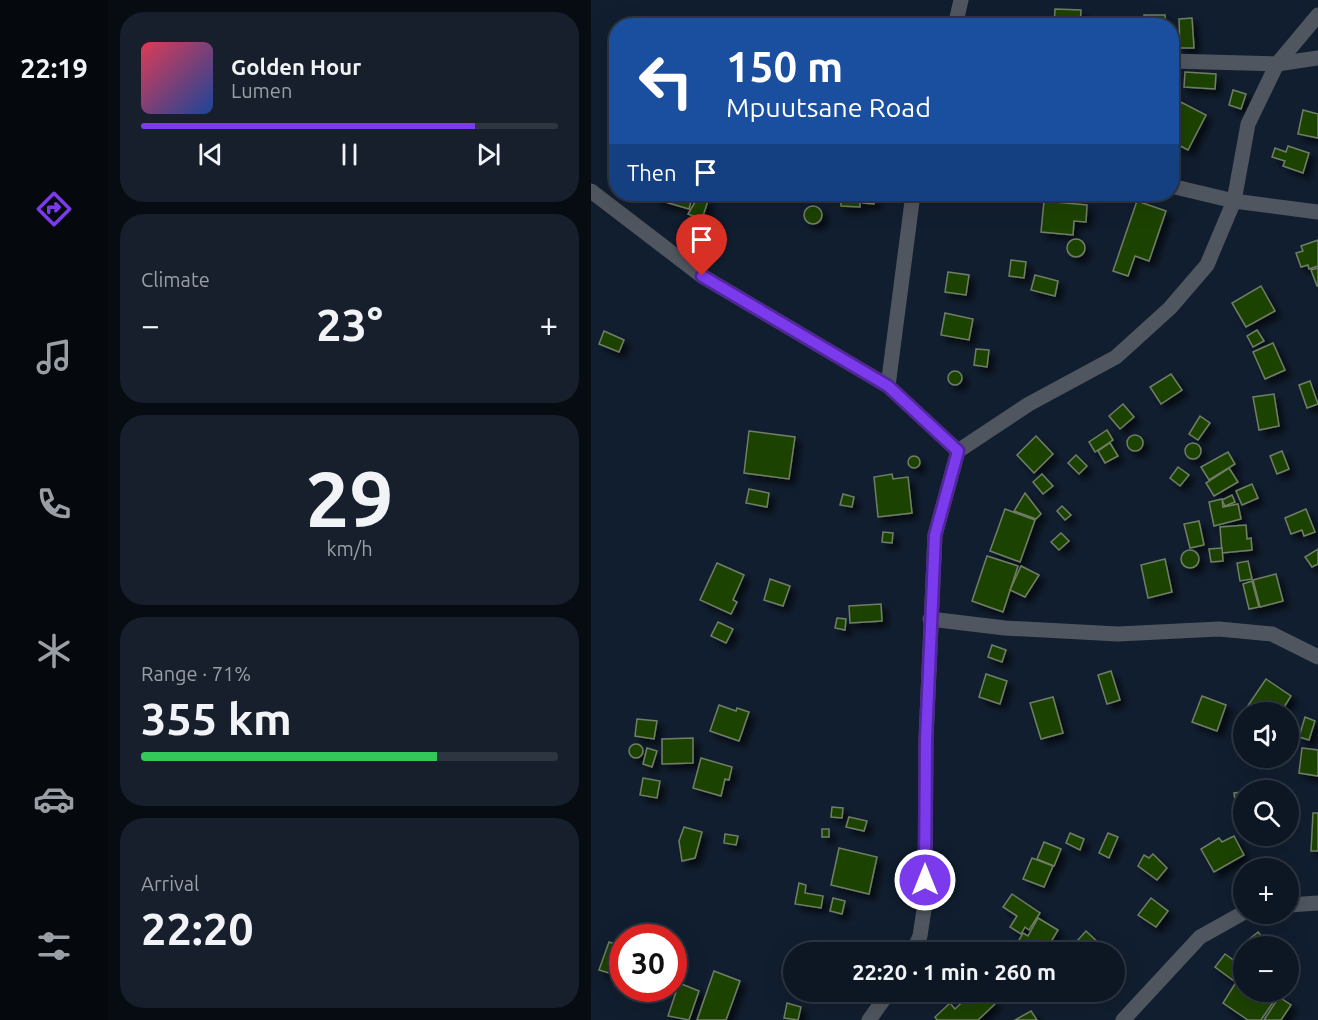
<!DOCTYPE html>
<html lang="en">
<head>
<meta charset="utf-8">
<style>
	:root { --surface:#0d1623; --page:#161f2b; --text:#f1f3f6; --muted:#9a9fa6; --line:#2d3541; --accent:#7c3aed }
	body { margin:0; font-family:Ubuntu,sans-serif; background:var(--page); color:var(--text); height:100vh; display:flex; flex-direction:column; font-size:22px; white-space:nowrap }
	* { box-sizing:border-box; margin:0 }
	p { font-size:20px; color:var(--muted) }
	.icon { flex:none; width:33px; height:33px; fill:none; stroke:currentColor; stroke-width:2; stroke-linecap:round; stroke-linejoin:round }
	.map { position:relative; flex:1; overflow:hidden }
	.side { display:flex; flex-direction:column; gap:12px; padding:12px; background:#070c13; width:483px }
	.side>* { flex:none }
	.top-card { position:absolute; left:18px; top:18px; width:570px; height:183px; border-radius:24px; box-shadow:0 6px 24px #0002,0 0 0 2px var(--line); background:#1a4fa0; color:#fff; overflow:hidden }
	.buttons { position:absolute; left:642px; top:702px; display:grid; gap:12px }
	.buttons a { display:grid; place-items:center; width:66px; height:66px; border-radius:50%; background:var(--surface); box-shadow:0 6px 24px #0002,0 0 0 2px var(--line); font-size:30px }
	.speed { position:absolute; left:18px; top:924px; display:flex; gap:12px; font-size:30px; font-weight:700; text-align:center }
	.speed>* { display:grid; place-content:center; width:78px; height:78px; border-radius:50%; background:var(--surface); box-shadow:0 6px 24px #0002,0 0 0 2px var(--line); line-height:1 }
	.speed .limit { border:9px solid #d22; background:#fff; color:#111 }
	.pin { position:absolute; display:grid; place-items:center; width:51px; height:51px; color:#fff; margin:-62px -26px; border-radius:50% 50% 50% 0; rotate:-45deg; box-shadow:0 0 6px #0007 }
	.pin .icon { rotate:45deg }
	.me { position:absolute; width:66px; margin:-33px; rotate:0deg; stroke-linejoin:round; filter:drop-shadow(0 0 4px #0008) }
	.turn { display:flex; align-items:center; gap:21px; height:126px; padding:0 18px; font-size:27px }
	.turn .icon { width:78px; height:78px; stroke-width:2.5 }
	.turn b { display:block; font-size:42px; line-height:51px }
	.then { display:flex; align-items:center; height:57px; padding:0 18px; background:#0003; gap:12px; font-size:22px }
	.big { font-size:45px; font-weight:700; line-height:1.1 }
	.side .card { flex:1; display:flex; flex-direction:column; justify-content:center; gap:9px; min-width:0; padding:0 21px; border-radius:24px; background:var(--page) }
	.side .dial { align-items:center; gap:0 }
	.dial b { font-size:78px; line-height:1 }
	.song { display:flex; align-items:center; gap:18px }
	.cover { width:72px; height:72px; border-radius:9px; background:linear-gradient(135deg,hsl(350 70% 55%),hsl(220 70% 35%)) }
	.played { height:6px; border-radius:3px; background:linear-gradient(90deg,var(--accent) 80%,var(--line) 80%) }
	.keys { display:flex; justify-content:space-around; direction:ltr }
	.heat { display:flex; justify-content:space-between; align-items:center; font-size:33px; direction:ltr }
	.charge { height:9px; border-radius:4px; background:linear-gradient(90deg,#34c759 71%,var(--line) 0) }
	.trip { position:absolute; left:192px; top:942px; width:342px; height:60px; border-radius:30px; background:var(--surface); box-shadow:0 6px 24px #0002,0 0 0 2px var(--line); font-weight:700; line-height:60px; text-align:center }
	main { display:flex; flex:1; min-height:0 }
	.menu { display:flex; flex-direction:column; width:108px; justify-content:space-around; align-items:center; background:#05090e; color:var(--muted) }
	.menu .icon { width:42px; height:42px }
	.menu .on { color:var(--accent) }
	.menu b { font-size:27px; color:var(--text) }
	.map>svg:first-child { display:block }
	.building { fill:#1f4201; stroke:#6f7e67; stroke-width:1.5; filter:url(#shadow) }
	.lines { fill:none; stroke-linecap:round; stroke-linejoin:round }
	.street { stroke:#50565f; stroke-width:15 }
	.route-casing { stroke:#51269a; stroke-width:15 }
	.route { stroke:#7c3aed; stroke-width:10 }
</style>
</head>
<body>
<main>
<nav class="menu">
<b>22:19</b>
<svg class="icon on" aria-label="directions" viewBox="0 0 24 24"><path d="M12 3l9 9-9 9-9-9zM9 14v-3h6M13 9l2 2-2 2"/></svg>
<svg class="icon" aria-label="music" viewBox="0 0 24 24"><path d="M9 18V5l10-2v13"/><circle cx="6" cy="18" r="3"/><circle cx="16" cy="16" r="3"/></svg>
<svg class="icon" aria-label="phone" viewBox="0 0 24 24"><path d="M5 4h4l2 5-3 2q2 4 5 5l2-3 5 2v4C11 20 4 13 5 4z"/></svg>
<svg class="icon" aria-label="climate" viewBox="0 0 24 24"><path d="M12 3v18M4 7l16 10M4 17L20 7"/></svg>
<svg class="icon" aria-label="car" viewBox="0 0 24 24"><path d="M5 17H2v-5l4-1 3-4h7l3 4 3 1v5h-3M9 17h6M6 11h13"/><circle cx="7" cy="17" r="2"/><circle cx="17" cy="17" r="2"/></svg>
<svg class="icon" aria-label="filters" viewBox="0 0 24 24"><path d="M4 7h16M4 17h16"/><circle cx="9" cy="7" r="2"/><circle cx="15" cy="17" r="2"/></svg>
</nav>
<section class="side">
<div class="card">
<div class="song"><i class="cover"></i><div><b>Golden Hour</b><p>Lumen</p></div></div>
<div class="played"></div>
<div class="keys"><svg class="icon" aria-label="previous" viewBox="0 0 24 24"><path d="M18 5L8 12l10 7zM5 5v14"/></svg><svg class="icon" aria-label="pause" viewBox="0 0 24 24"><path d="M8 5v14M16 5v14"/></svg><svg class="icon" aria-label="next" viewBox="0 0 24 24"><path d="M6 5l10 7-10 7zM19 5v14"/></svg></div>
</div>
<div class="card"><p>Climate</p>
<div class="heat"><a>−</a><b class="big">23°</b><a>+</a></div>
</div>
<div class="card dial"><b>29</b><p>km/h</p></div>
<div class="card"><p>Range · 71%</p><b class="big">355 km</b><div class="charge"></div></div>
<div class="card"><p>Arrival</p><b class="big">22:20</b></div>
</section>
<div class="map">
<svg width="727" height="1020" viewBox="0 0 727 1020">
	<defs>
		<filter id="shadow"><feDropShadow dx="5.5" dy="5.5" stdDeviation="3" flood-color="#0009"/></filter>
	</defs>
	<rect width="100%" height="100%" fill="#111e2f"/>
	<g class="building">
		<polygon points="464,9 490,10 489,26 463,26"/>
		<polygon points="553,15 574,15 575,26 553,26"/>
		<polygon points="601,18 603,48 589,48 588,19"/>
		<polygon points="594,72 625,74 624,89 593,87"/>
		<polygon points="642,90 655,94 650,109 638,105"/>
		<polygon points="580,97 615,115 597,150 580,141"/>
		<polygon points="712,110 727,114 727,138 707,134"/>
		<polygon points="697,146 718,153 712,173 692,166 694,161 681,157 684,148 695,152"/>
		<polygon points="65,194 102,194 98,209 64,199"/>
		<polygon points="250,194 269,194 269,207 250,206"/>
		<polygon points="272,194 283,194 283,204 272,203"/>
		<polygon points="107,197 117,201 111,219 97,214"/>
		<polygon points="453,201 496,205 495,222 483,221 482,235 450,232"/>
		<polygon points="546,201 575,211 558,261 544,256 537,276 522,271"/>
		<circle cx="222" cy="215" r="9"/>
		<circle cx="485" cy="248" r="9"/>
		<polygon points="727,240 727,266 718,269 717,265 710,267 705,253 712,251 710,246"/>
		<polygon points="420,260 435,262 433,278 418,276"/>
		<polygon points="727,268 727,286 726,286 720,270"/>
		<polygon points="357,272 378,275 375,295 354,292"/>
		<polygon points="444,275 467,281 464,296 440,290"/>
		<polygon points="670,286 684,311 655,327 641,303"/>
		<polygon points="354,313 382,319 378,340 350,335"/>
		<polygon points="666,330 673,341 662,347 656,336"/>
		<polygon points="13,331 33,340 28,352 8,344"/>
		<polygon points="682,343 694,370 674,379 662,352"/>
		<polygon points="385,349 398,350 396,367 383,365"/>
		<circle cx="364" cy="378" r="7"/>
		<polygon points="580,374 591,390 570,404 559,387"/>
		<polygon points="719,381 727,404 716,408 708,385"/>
		<polygon points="683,394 688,426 668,430 662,397"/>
		<polygon points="532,404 543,417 529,429 518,416"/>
		<polygon points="609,416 619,423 607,440 598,434"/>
		<polygon points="516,430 522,440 504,452 498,442"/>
		<polygon points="158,431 204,437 198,479 153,473"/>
		<circle cx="544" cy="443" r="8"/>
		<polygon points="445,436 462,454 443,473 426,455"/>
		<polygon points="519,443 527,456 514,463 507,451"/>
		<circle cx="602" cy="451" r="8"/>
		<polygon points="691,451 698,469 686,474 679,456"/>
		<polygon points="637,452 644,464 618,480 610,467"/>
		<polygon points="485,455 496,466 488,474 477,463"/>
		<circle cx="323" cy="462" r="6"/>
		<polygon points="587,467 598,475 589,486 579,478"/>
		<polygon points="638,468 647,482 623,496 615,483"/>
		<polygon points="301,474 302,479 317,477 321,513 287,517 283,477"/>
		<polygon points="451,474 462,486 452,494 442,482"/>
		<polygon points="661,484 667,498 651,505 645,491"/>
		<polygon points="158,489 178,493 176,507 155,503"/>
		<polygon points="434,493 450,514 445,519 423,511"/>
		<polygon points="252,494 263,497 261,507 249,505"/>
		<polygon points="641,495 644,502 634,506 631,500"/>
		<polygon points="631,499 632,507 647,504 650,519 623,526 618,502"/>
		<polygon points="471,506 480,515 474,520 466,511"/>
		<polygon points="414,509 444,520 429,562 399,551"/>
		<polygon points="715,509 724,532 713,536 711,530 700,534 694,518"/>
		<polygon points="608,521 613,545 599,548 593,524"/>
		<polygon points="655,525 656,539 660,538 661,550 631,553 629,527"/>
		<polygon points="292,532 302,533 301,543 291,542"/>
		<polygon points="470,533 478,541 468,550 460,542"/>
		<polygon points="631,548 632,561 620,562 618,549"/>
		<polygon points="727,549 727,564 721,567 714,557"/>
		<circle cx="599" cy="559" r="9"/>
		<polygon points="396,556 427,566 412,612 381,601"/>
		<polygon points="574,559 581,592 557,598 550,565"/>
		<polygon points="657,561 661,579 649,581 646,563"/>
		<polygon points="126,563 153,575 142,600 146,602 140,614 109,600"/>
		<polygon points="430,566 448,575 434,597 419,590"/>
		<polygon points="685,574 692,601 669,607 662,580"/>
		<polygon points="179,579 199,586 192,606 173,600"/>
		<polygon points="661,581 668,607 658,609 652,584"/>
		<polygon points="290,604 291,621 259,623 258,606"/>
		<polygon points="246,618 255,619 254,630 244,628"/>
		<polygon points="127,622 142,629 135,643 120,636"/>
		<polygon points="401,645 415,650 411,662 397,657"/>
		<polygon points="520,671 529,700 516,704 507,675"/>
		<polygon points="395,674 416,681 409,704 388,697"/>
		<polygon points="675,679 700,696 690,712 664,712 656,707"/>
		<polygon points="611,696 635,705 626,731 601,722"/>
		<polygon points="462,697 472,733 450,739 439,703"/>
		<polygon points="128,705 145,711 146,708 158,712 148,741 119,731"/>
		<polygon points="714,717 724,721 718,740 708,737"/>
		<polygon points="46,719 66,721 63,739 44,736"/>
		<polygon points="102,738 102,763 71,764 71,739"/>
		<circle cx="45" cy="751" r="7"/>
		<polygon points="56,748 66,751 61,767 52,764"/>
		<polygon points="711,748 727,750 727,776 708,773"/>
		<polygon points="110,758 141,767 138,780 134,779 130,796 102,788"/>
		<polygon points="52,778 69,781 66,798 49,795"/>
		<polygon points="652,792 652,807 645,808 643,793"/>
		<polygon points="241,807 252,808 251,818 240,817"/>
		<polygon points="722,813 727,813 727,851 720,851"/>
		<polygon points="258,817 276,821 273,831 255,827"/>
		<polygon points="93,827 111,832 104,858 91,861 88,841"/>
		<rect x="231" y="829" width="7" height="8"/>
		<polygon points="479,833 493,839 489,850 475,843"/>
		<polygon points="517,833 527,837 518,858 508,853"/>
		<polygon points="134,834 147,836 145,845 133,843"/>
		<polygon points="643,836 653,855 623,872 610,849 628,838 631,842"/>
		<polygon points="453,842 470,849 463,866 446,859"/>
		<polygon points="248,848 286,857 278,894 240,885"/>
		<polygon points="562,854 576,868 566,880 547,866 553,855 558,858"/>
		<polygon points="441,858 462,866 453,887 432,879"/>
		<polygon points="208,883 215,885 214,893 232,896 230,908 204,904"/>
		<polygon points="421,894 449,913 438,930 434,927 430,934 419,927 426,916 412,907"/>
		<polygon points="242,898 254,901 251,914 239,911"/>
		<polygon points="560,898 577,911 565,927 547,915"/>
		<polygon points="447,918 467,930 454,952 429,952 423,949 432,933 437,936"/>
		<polygon points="495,931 512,947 508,952 476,952"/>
		<polygon points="667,932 675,942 670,946 660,946 656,941"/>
		<polygon points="18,942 32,947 32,977 8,970"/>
		<polygon points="221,944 239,951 239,952 218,952"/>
		<polygon points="634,954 652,967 643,981 624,967"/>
		<polygon points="123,971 149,981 135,1020 106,1020"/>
		<polygon points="652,971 652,992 689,992 670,1020 657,1020 632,1003"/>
		<polygon points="88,983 108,991 98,1020 77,1016"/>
		<polygon points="382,992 391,1000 396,995 404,1004 387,1020 346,1020 344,1017 359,1003 364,1009"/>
		<polygon points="688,997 700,1005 690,1020 673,1020"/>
		<polygon points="196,1003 210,1007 207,1020 193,1018"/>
		<polygon points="440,1011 446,1020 424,1020"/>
	</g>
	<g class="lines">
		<g class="street">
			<polyline points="364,26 370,0"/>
			<polyline points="580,61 686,64 727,58"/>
			<polyline points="580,186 643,201 727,212"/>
			<polyline points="0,191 111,276 297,386 367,451"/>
			<polyline points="297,386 322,194"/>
			<polyline points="339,619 414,628 527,634 628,629 681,634 727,657"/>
			<polyline points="698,905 727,903"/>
			<polyline points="322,952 329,936 334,903 335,739 344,535 367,451 438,404 525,357 579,308 616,265 643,201 657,124 686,64 727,15"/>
			<polyline points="278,1020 298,992"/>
			<polyline points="532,1020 609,937 652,913"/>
		</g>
	</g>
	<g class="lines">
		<g class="route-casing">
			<polyline id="route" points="111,276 297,386 367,451 344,535 335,739 334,880"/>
		</g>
		<use href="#route" class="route"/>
	</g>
</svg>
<div class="buttons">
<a><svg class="icon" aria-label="sound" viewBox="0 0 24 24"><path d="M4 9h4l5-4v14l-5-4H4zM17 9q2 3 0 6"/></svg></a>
<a><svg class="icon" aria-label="search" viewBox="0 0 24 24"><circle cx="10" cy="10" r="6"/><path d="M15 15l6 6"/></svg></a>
<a>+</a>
<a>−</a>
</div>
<div class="speed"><div class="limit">30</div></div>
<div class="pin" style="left:111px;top:276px;background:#d93025"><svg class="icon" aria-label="arrive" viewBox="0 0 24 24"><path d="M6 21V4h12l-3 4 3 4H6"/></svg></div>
<svg class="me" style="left:334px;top:880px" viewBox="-20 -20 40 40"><circle r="17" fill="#7c3aed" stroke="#fff" stroke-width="3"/><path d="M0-11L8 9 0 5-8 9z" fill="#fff"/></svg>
<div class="trip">22:20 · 1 min · 260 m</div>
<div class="top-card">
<div class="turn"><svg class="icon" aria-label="left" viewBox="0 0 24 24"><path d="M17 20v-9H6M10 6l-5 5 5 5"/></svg><div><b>150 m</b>Mpuutsane Road</div></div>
<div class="then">Then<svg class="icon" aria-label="arrive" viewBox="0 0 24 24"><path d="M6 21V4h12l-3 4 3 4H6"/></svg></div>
</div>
</div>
</main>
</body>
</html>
